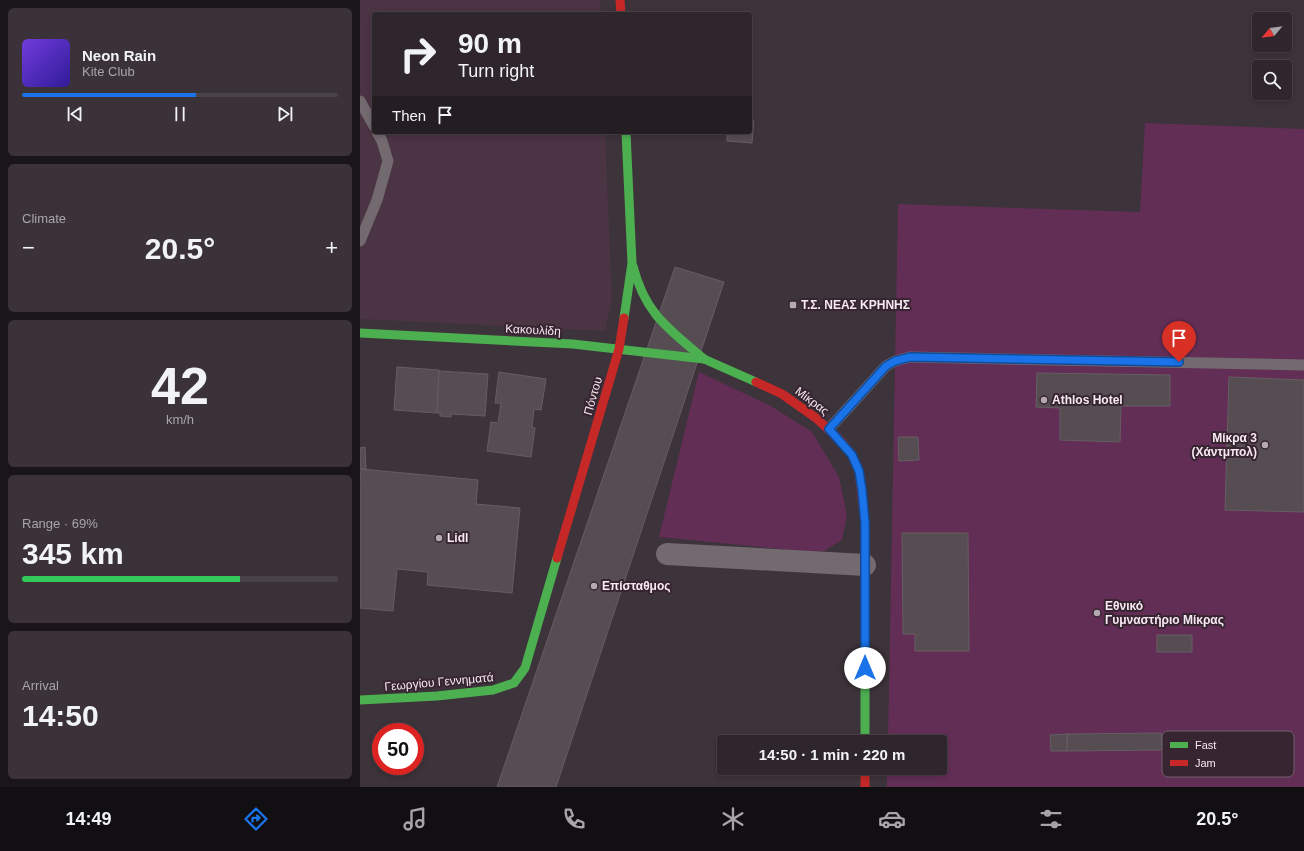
<!DOCTYPE html>
<html lang="en">
<head>
<meta charset="utf-8">
<style>
	:root { --surface:#2e262c; --page:#3a3238; --text:#f1f3f6; --muted:#a7a5a9; --line:#494348; --accent:#1a73e8 }
	body { margin:0; font-family:Helvetica,sans-serif; background:var(--page); color:var(--text); height:100vh; display:flex; flex-direction:column; font-size:15px; white-space:nowrap }
	* { box-sizing:border-box; margin:0 }
	p { font-size:13px; color:var(--muted) }
	.icon { flex:none; width:22px; height:22px; fill:none; stroke:currentColor; stroke-width:2; stroke-linecap:round; stroke-linejoin:round }
	.map { position:relative; flex:1; overflow:hidden }
	.side { display:flex; flex-direction:column; gap:8px; padding:8px; background:#191518; width:360px }
	.side>* { flex:none }
	.banner { position:absolute; left:12px; top:12px; width:380px; height:122px; border-radius:4px; box-shadow:0 2px 6px #0003,0 0 0 1px var(--line); background:#2e262c; color:var(--text); overflow:hidden }
	.needle { width:26px; rotate:241deg }
	.controls { position:absolute; left:892px; top:12px; display:grid; gap:8px }
	.controls a { display:grid; place-items:center; width:40px; height:40px; border-radius:4px; background:var(--surface); box-shadow:0 2px 6px #0003,0 0 0 1px var(--line); font-size:20px }
	.speed { position:absolute; left:12px; top:723px; display:flex; gap:8px; font-size:20px; font-weight:700; text-align:center }
	.speed>* { display:grid; place-content:center; width:52px; height:52px; border-radius:50%; background:var(--surface); box-shadow:0 2px 6px #0003,0 0 0 1px var(--line); line-height:1 }
	.speed .limit { border:6px solid #d22; background:#fff; color:#111 }
	.pin { position:absolute; display:grid; place-items:center; width:34px; height:34px; color:#fff; margin:-41px -17px; border-radius:50% 50% 50% 0; rotate:-45deg; box-shadow:0 0 4px #0007 }
	.pin .icon { rotate:45deg }
	.me { position:absolute; width:44px; margin:-22px; rotate:0deg; stroke-linejoin:round; filter:drop-shadow(0 0 3px #0008) }
	.turn { display:flex; align-items:center; gap:14px; height:84px; padding:0 20px; font-size:18px }
	.turn .icon { width:52px; height:52px; stroke-width:2.5 }
	.turn b { display:block; font-size:28px; line-height:34px }
	.then { display:flex; align-items:center; height:38px; padding:0 20px; background:#0003; gap:8px; font-size:15px }
	.big { font-size:30px; font-weight:600; line-height:1.1 }
	.side .widget { flex:1; display:flex; flex-direction:column; justify-content:center; gap:6px; min-width:0; padding:0 14px; border-radius:6px; background:var(--page) }
	.side .dial { align-items:center; gap:0 }
	.dial b { font-size:52px; line-height:1 }
	.song { display:flex; align-items:center; gap:12px }
	.cover { width:48px; height:48px; border-radius:6px; background:linear-gradient(135deg,hsl(260 70% 55%),hsl(250 70% 35%)) }
	.played { height:4px; border-radius:2px; background:linear-gradient(90deg,var(--accent) 55%,var(--line) 55%) }
	.keys { display:flex; justify-content:space-around; direction:ltr }
	.heat { display:flex; justify-content:space-between; align-items:center; font-size:22px; direction:ltr }
	.charge { height:6px; border-radius:3px; background:linear-gradient(90deg,#34c759 69%,var(--line) 0) }
	.trip { position:absolute; left:357px; top:735px; width:230px; height:40px; border-radius:4px; background:var(--surface); box-shadow:0 2px 6px #0003,0 0 0 1px var(--line); font-weight:600; line-height:40px; text-align:center }
	.tabs { display:flex; height:64px; justify-content:space-around; align-items:center; background:#120f12; color:var(--muted) }
	.tabs .icon { width:28px; height:28px }
	.tabs .selected { color:var(--accent) }
	.tabs b { font-size:18px; color:var(--text) }
	main { display:flex; flex:1; min-height:0 }
	.map>svg:first-child { display:block }
	.built { fill:#4b3444 }
	.green { fill:#622e55 }
	.building { fill:#564d53; stroke:#665d63 }
	.lines { fill:none; stroke-linecap:round; stroke-linejoin:round }
	.lane { stroke:#736a70; stroke-width:11 }
	.street { stroke:#736a70; stroke-width:22 }
	.fast { stroke:#4caf50; stroke-width:9 }
	.jam { stroke:#c62828; stroke-width:9 }
	.route-casing { stroke:#114b97; stroke-width:10 }
	.route { stroke:#1a73e8; stroke-width:7 }
	.poi-dot { fill:#b5a9b1; stroke:#372531; stroke-width:1.5 }
	.labels { text-anchor:middle; dominant-baseline:central; stroke-width:4; stroke-linejoin:round; paint-order:stroke }
	.poi-label { font-size:12px; font-weight:bold; fill:#f6e9f1; stroke:#372531; text-anchor:start }
	.street-label { font-size:12px; fill:#f6e9f1; stroke:#372531 }
	.key { fill:#372531; stroke:#70606b; stroke-width:1 }
	.key-label { font-size:11px; fill:#f6e9f1 }
</style>
</head>
<body>
<main>
<section class="side">
<div class="widget">
<div class="song"><i class="cover"></i><div><b>Neon Rain</b><p>Kite Club</p></div></div>
<div class="played"></div>
<div class="keys"><svg class="icon" aria-label="previous" viewBox="0 0 24 24"><path d="M18 5L8 12l10 7zM5 5v14"/></svg><svg class="icon" aria-label="pause" viewBox="0 0 24 24"><path d="M8 5v14M16 5v14"/></svg><svg class="icon" aria-label="next" viewBox="0 0 24 24"><path d="M6 5l10 7-10 7zM19 5v14"/></svg></div>
</div>
<div class="widget"><p>Climate</p>
<div class="heat"><a>−</a><b class="big">20.5°</b><a>+</a></div>
</div>
<div class="widget dial"><b>42</b><p>km/h</p></div>
<div class="widget"><p>Range · 69%</p><b class="big">345 km</b><div class="charge"></div></div>
<div class="widget"><p>Arrival</p><b class="big">14:50</b></div>
</section>
<div class="map">
<svg width="944" height="787" viewBox="0 0 944 787">
	<rect width="100%" height="100%" fill="#3d333a"/>
	<polygon class="built" points="0,0 240,0 241,14 14,14 14,132 245,132 252,300 245,331 0,319"/>
	<g class="green">
		<polygon points="785,123 944,129 944,787 527,787 527,768 580,768 580,742 528,742 538,204 780,212"/>
		<polygon points="339,372 411,406 452,432 479,477 487,515 482,540 464,551 451,552 299,537"/>
	</g>
	<g class="building">
		<polygon points="390,121 394,121 392,143 367,141 367,132 390,132"/>
		<polygon points="315,267 364,282 196,787 137,787"/>
		<polygon points="37,367 79,370 77,413 34,410"/>
		<polygon points="79,371 128,374 125,416 91,414 91,417 80,416 80,413 77,413"/>
		<polygon points="139,372 186,379 181,410 174,409 172,427 175,428 171,457 127,451 131,422 138,423 141,403 135,403"/>
		<polygon points="677,373 810,375 810,406 761,406 760,442 700,440 700,408 676,407"/>
		<polygon points="869,377 944,380 944,512 865,510"/>
		<polygon points="538,437 558,437 559,460 539,461"/>
		<polygon points="5,447 6,469 0,469 0,448"/>
		<polygon points="1,469 118,480 116,504 160,508 152,593 67,585 68,572 37,569 33,611 0,608 0,482"/>
		<polygon points="542,533 608,533 609,651 555,651 555,634 543,634"/>
		<rect x="797" y="635" width="35" height="17"/>
		<polygon points="801,733 802,750 707,751 707,734"/>
		<polygon points="707,734 707,751 691,751 690,735"/>
	</g>
	<g class="lines">
		<g class="lane">
			<polyline points="0,101 14,126"/>
			<polyline points="0,241 17,200 28,161 22,141 17,132"/>
			<polyline points="469,429 526,366 535,361 550,357 944,365"/>
		</g>
		<polyline class="street" points="307,554 505,565"/>
		<g class="fast">
			<path d="M273 266C285 314 309 329 344 359"/>
			<polyline points="264,318 272,263 266,132"/>
			<polyline points="0,333 213,344 344,359 396,382"/>
			<polyline points="505,546 505,742"/>
			<polyline points="0,700 77,696 133,690 154,683 165,668 197,558"/>
		</g>
		<g class="jam">
			<polyline points="260,0 261,14"/>
			<polyline points="396,382 422,394 456,418 481,441 492,455 499,471 505,523 505,546"/>
			<polyline points="197,558 259,349 264,318"/>
			<polyline points="505,768 505,787"/>
		</g>
	</g>
	<g class="lines">
		<g class="route-casing">
			<polyline id="route" points="505,668 505,523 502,490 499,471 492,455 469,429 526,366 535,361 550,357 819,362"/>
		</g>
		<use href="#route" class="route"/>
	</g>
	<g class="poi-dot">
		<rect x="429" y="301" width="8" height="8" rx="2"/>
		<circle cx="684" cy="400" r="4"/>
		<circle cx="905" cy="445" r="4"/>
		<circle cx="79" cy="538" r="4"/>
		<circle cx="234" cy="586" r="4"/>
		<circle cx="737" cy="613" r="4"/>
	</g>
	<g class="labels">
		<g class="poi-label">
			<text x="441" y="305">Τ.Σ. ΝΕΑΣ ΚΡΗΝΗΣ</text>
			<text x="692" y="400">Athlos Hotel</text>
			<text x="897" y="438" text-anchor="end">Μίκρα 3<tspan x="897" dy="14">(Χάντμπολ)</tspan></text>
			<text x="87" y="538">Lidl</text>
			<text x="242" y="586">Επίσταθμος</text>
			<text x="745" y="606">Εθνικό<tspan x="745" dy="14">Γυμναστήριο Μίκρας</tspan></text>
		</g>
		<g class="street-label">
			<text transform="translate(173 330) rotate(3)">Κακουλίδη</text>
			<text transform="translate(233 396) rotate(-74)">Πόντου</text>
			<text transform="translate(452 401) rotate(37)">Μίκρας</text>
			<text transform="translate(79 682) rotate(-5)">Γεωργίου Γεννηματά</text>
		</g>
	</g>
	<rect x="802" y="731" width="132" height="46" rx="6" class="key"/>
	<rect x="810" y="742" width="18" height="6" fill="#4caf50"/>
	<rect x="810" y="760" width="18" height="6" fill="#c62828"/>
	<g class="key-label">
		<text x="835" y="749">Fast</text>
		<text x="835" y="767">Jam</text>
	</g>
</svg>
<div class="controls">
<a><svg class="needle" viewBox="-14 -14 28 28"><path d="M0-13l5 13h-10z" fill="#e53935"/><path d="M0 13l5-13h-10z" fill="#a7a5a9"/></svg></a>
<a><svg class="icon" aria-label="search" viewBox="0 0 24 24"><circle cx="10" cy="10" r="6"/><path d="M15 15l6 6"/></svg></a>
</div>
<div class="speed"><div class="limit">50</div></div>
<div class="pin" style="left:819px;top:362px;background:#d93025"><svg class="icon" aria-label="arrive" viewBox="0 0 24 24"><path d="M6 21V4h12l-3 4 3 4H6"/></svg></div>
<svg class="me" style="left:505px;top:668px" viewBox="-20 -20 40 40"><circle r="19" fill="#fff"/><path d="M0-13L10 11 0 6-10 11z" fill="#1a73e8"/></svg>
<div class="trip">14:50 · 1 min · 220 m</div>
<div class="banner">
<div class="turn"><svg class="icon" aria-label="right" viewBox="0 0 24 24"><path d="M7 20v-9h11M14 6l5 5-5 5"/></svg><div><b>90 m</b>Turn right</div></div>
<div class="then">Then<svg class="icon" aria-label="arrive" viewBox="0 0 24 24"><path d="M6 21V4h12l-3 4 3 4H6"/></svg></div>
</div>
</div>
</main>
<nav class="tabs">
<b>14:49</b>
<svg class="icon selected" aria-label="directions" viewBox="0 0 24 24"><path d="M12 3l9 9-9 9-9-9zM9 14v-3h6M13 9l2 2-2 2"/></svg>
<svg class="icon" aria-label="music" viewBox="0 0 24 24"><path d="M9 18V5l10-2v13"/><circle cx="6" cy="18" r="3"/><circle cx="16" cy="16" r="3"/></svg>
<svg class="icon" aria-label="phone" viewBox="0 0 24 24"><path d="M5 4h4l2 5-3 2q2 4 5 5l2-3 5 2v4C11 20 4 13 5 4z"/></svg>
<svg class="icon" aria-label="climate" viewBox="0 0 24 24"><path d="M12 3v18M4 7l16 10M4 17L20 7"/></svg>
<svg class="icon" aria-label="car" viewBox="0 0 24 24"><path d="M5 17H2v-5l4-1 3-4h7l3 4 3 1v5h-3M9 17h6M6 11h13"/><circle cx="7" cy="17" r="2"/><circle cx="17" cy="17" r="2"/></svg>
<svg class="icon" aria-label="filters" viewBox="0 0 24 24"><path d="M4 7h16M4 17h16"/><circle cx="9" cy="7" r="2"/><circle cx="15" cy="17" r="2"/></svg>
<b>20.5°</b>
</nav>
</body>
</html>
